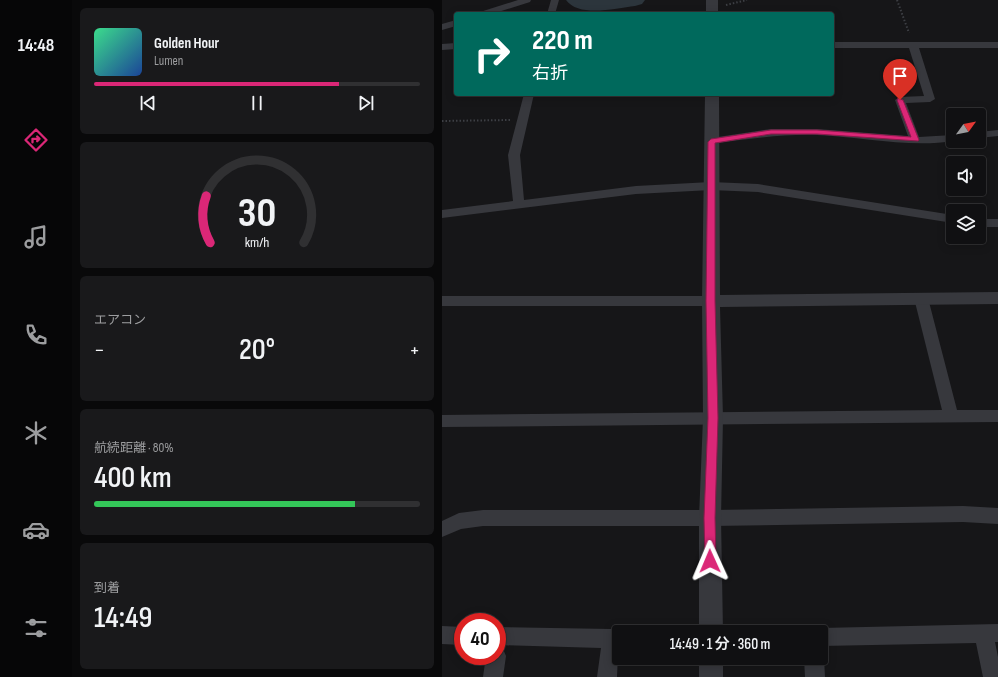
<!DOCTYPE html>
<html lang="ja">
<head>
<meta charset="utf-8">
<style>
	:root { --surface:#101012; --page:#19191b; --text:#f1f3f6; --muted:#9c9d9f; --line:#303032; --accent:#db2777 }
	body { margin:0; font-family:"Sofia Sans Condensed","Noto Sans JP",sans-serif; background:var(--page); color:var(--text); height:100vh; display:flex; flex-direction:column; font-size:15px; white-space:nowrap }
	* { box-sizing:border-box; margin:0 }
	p { font-size:13px; color:var(--muted) }
	.icon { flex:none; width:22px; height:22px; fill:none; stroke:currentColor; stroke-width:2; stroke-linecap:round; stroke-linejoin:round }
	.map { position:relative; flex:1; overflow:hidden }
	.sheet { display:flex; flex-direction:column; gap:8px; padding:8px; background:#09090a; width:370px }
	.sheet>* { flex:none }
	.banner { position:absolute; left:12px; top:12px; width:380px; height:84px; border-radius:4px; box-shadow:0 2px 10px #0003,0 0 0 1px var(--line); background:#00695c; color:#fff; overflow:hidden }
	.needle { width:26px; rotate:57deg }
	.tools { position:absolute; left:504px; top:108px; display:grid; gap:8px }
	.tools a { display:grid; place-items:center; width:40px; height:40px; border-radius:4px; background:var(--surface); box-shadow:0 2px 10px #0003,0 0 0 1px var(--line); font-size:20px }
	.speed { position:absolute; left:12px; top:613px; display:flex; gap:8px; font-size:20px; font-weight:700; text-align:center }
	.speed>* { display:grid; place-content:center; width:52px; height:52px; border-radius:50%; background:var(--surface); box-shadow:0 2px 10px #0003,0 0 0 1px var(--line); line-height:1 }
	.speed .limit { border:6px solid #d22; background:#fff; color:#111 }
	.pin { position:absolute; display:grid; place-items:center; width:34px; height:34px; color:#fff; margin:-41px -17px; border-radius:50% 50% 50% 0; rotate:-45deg; box-shadow:0 0 4px #0007 }
	.pin .icon { rotate:45deg }
	.me { position:absolute; width:44px; margin:-22px; rotate:359deg; stroke-linejoin:round; filter:drop-shadow(0 0 3px #0008) }
	.turn { display:flex; align-items:center; gap:14px; height:84px; padding:0 12px; font-size:18px }
	.turn .icon { width:52px; height:52px; stroke-width:2.5 }
	.turn b { display:block; font-size:28px; line-height:34px }
	.big { font-size:30px; font-weight:600; line-height:1.1 }
	.sheet .widget { flex:1; display:flex; flex-direction:column; justify-content:center; gap:6px; min-width:0; padding:0 14px; border-radius:6px; background:var(--page) }
	.sheet .dial { align-items:center; gap:0 }
	.dial svg { height:104px; overflow:visible; fill:none; stroke:var(--line); stroke-width:7; stroke-linecap:round; text-anchor:middle }
	.dial text { fill:var(--text); stroke:none }
	.song { display:flex; align-items:center; gap:12px }
	.cover { width:48px; height:48px; border-radius:6px; background:linear-gradient(135deg,hsl(150 70% 55%),hsl(220 70% 35%)) }
	.played { height:4px; border-radius:2px; background:linear-gradient(90deg,var(--accent) 75%,var(--line) 75%) }
	.keys { display:flex; justify-content:space-around; direction:ltr }
	.heat { display:flex; justify-content:space-between; align-items:center; font-size:22px; direction:ltr }
	.charge { height:6px; border-radius:3px; background:linear-gradient(90deg,#34c759 80%,var(--line) 0) }
	.trip { position:absolute; left:170px; top:625px; width:216px; height:40px; border-radius:4px; background:var(--surface); box-shadow:0 2px 10px #0003,0 0 0 1px var(--line); font-weight:600; line-height:40px; text-align:center }
	main { display:flex; flex:1; min-height:0 }
	.dock { display:flex; flex-direction:column; width:72px; justify-content:space-around; align-items:center; background:#060607; color:var(--muted) }
	.dock .icon { width:28px; height:28px }
	.dock .on { color:var(--accent) }
	.dock b { font-size:18px; color:var(--text) }
	.map>svg:first-child { display:block }
	.lines { fill:none; stroke-linecap:round; stroke-linejoin:round }
	.river { fill:#2c353c; fill-rule:evenodd }
	.path { stroke:#3d3f44; stroke-width:2; stroke-dasharray:1.5 2; stroke-linecap:butt }
	.minor { fill:#37383d; fill-rule:evenodd }
	.tertiary { fill:#37383d; fill-rule:evenodd }
	.route { fill:#db2777; stroke:#8e194d }
</style>
</head>
<body>
<main>
<nav class="dock">
<b>14:48</b>
<svg class="icon on" aria-label="directions" viewBox="0 0 24 24"><path d="M12 3l9 9-9 9-9-9zM9 14v-3h6M13 9l2 2-2 2"/></svg>
<svg class="icon" aria-label="music" viewBox="0 0 24 24"><path d="M9 18V5l10-2v13"/><circle cx="6" cy="18" r="3"/><circle cx="16" cy="16" r="3"/></svg>
<svg class="icon" aria-label="phone" viewBox="0 0 24 24"><path d="M5 4h4l2 5-3 2q2 4 5 5l2-3 5 2v4C11 20 4 13 5 4z"/></svg>
<svg class="icon" aria-label="climate" viewBox="0 0 24 24"><path d="M12 3v18M4 7l16 10M4 17L20 7"/></svg>
<svg class="icon" aria-label="car" viewBox="0 0 24 24"><path d="M5 17H2v-5l4-1 3-4h7l3 4 3 1v5h-3M9 17h6M6 11h13"/><circle cx="7" cy="17" r="2"/><circle cx="17" cy="17" r="2"/></svg>
<svg class="icon" aria-label="filters" viewBox="0 0 24 24"><path d="M4 7h16M4 17h16"/><circle cx="9" cy="7" r="2"/><circle cx="15" cy="17" r="2"/></svg>
</nav>
<section class="sheet">
<div class="widget">
<div class="song"><i class="cover"></i><div><b>Golden Hour</b><p>Lumen</p></div></div>
<div class="played"></div>
<div class="keys"><svg class="icon" aria-label="previous" viewBox="0 0 24 24"><path d="M18 5L8 12l10 7zM5 5v14"/></svg><svg class="icon" aria-label="pause" viewBox="0 0 24 24"><path d="M8 5v14M16 5v14"/></svg><svg class="icon" aria-label="next" viewBox="0 0 24 24"><path d="M6 5l10 7-10 7zM19 5v14"/></svg></div>
</div>
<div class="widget dial"><svg viewBox="0 0 100 80">
<path d="M14 69A42 42 0 1 1 86 69"/>
<path d="M14 69A42 42 0 0 1 11 33" stroke="#db2777"/>
<text x="50" y="56" font-size="32" font-weight="700">30</text>
<text x="50" y="72" font-size="11">km/h</text>
</svg></div>
<div class="widget"><p>エアコン</p>
<div class="heat"><a>−</a><b class="big">20°</b><a>+</a></div>
</div>
<div class="widget"><p>航続距離 · 80%</p><b class="big">400 km</b><div class="charge"></div></div>
<div class="widget"><p>到着</p><b class="big">14:49</b></div>
</section>
<div class="map">
<svg width="556" height="677" viewBox="0 0 556 677">
	<rect width="100%" height="100%" fill="#161618"/>
	<g class="lines">
		<path class="river" d="M124 0H203L200 4 193 6C174 8 137 18 124 0Z"/>
		<g class="path">
			<polyline points="455,0 467,33"/>
			<polyline points="284,5 305,0"/>
			<polyline points="0,121 68,120"/>
		</g>
		<g class="minor">
			<polygon points="76,0 89,0 88,2 50,14 37,14 38,12"/>
			<polygon points="109,0 117,0 113,14 105,14"/>
			<polygon points="14,20 14,26 0,30 0,24"/>
			<path d="M390 42H556V48H477L493 99 488 102 464 103 477 137 511 135 512 141C467 148 421 137 375 135 339 134 305 139 269 144L265 143 264 141 269 138 329 129H375L466 136 453 100 458 97 482 96 467 48H390Z"/>
			<polygon points="14,43 14,49 0,50 0,44"/>
			<polygon points="82,94 92,94 78,155 82,200 194,186 269,182 316,184 511,215 511,223 316,192 269,190 194,194 0,218 0,210 71,201 66,155"/>
			<polygon points="556,130 556,136 537,138 537,132"/>
			<rect x="537" y="219" width="19" height="8"/>
			<polygon points="479,293 484,295 486,298 515,410 556,410 556,422 0,427 0,415 500,410 472,298 474,295"/>
			<polygon points="0,296 269,296 274,298 276,301 274,304 269,306 0,306"/>
			<polygon points="521,506 556,508 556,524 521,522 268,526 41,526 19,529 0,537 0,521 17,513 41,510 268,510"/>
			<polygon points="556,624 556,642 553,642 556,657 556,677 541,677 534,643 379,646 379,632 372,632 379,628"/>
			<polygon points="0,626 21,627 21,645 0,644"/>
			<polygon points="55,627 169,629 183,632 177,632 175,677 155,677 159,648 55,645"/>
			<polygon points="55,647 61,649 64,656 61,677 41,677 44,656 55,656"/>
			<polygon points="379,652 382,658 383,677 363,677 362,658 379,658"/>
		</g>
		<g class="tertiary">
			<rect x="264" y="0" width="12" height="14"/>
			<polygon points="263,94 277,94 278,295 556,292 556,304 278,307 281,418 279,518 281,632 257,632 257,518 261,418 260,301"/>
			<rect x="257" y="658" width="24" height="19"/>
		</g>
	</g>
	<polygon class="route" points="456,98 461,100 477,140 476,141 375,134 329,134 273,143 273,301 276,418 273,518 274,561 272,565 268,566 264,565 263,561 262,518 266,418 264,301 266,142 269,139 329,130 375,130 469,137 455,100"/>
</svg>
<div class="tools">
<a><svg class="needle" viewBox="-14 -14 28 28"><path d="M0-13l5 13h-10z" fill="#e53935"/><path d="M0 13l5-13h-10z" fill="#9c9d9f"/></svg></a>
<a><svg class="icon" aria-label="sound" viewBox="0 0 24 24"><path d="M4 9h4l5-4v14l-5-4H4zM17 9q2 3 0 6"/></svg></a>
<a><svg class="icon" aria-label="layers" viewBox="0 0 24 24"><path d="M12 4l9 5-9 5-9-5zM3 14l9 5 9-5"/></svg></a>
</div>
<div class="speed"><div class="limit">40</div></div>
<div class="pin" style="left:458px;top:100px;background:#d93025"><svg class="icon" aria-label="arrive" viewBox="0 0 24 24"><path d="M6 21V4h12l-3 4 3 4H6"/></svg></div>
<svg class="me" style="left:268px;top:561px" viewBox="-20 -20 40 40"><path d="M0-17L14 15 0 8-14 15z" fill="#db2777" stroke="#fff" stroke-width="4"/></svg>
<div class="trip">14:49 · 1 分 · 360 m</div>
<div class="banner">
<div class="turn"><svg class="icon" aria-label="right" viewBox="0 0 24 24"><path d="M7 20v-9h11M14 6l5 5-5 5"/></svg><div><b>220 m</b>右折</div></div>
</div>
</div>
</main>
</body>
</html>
